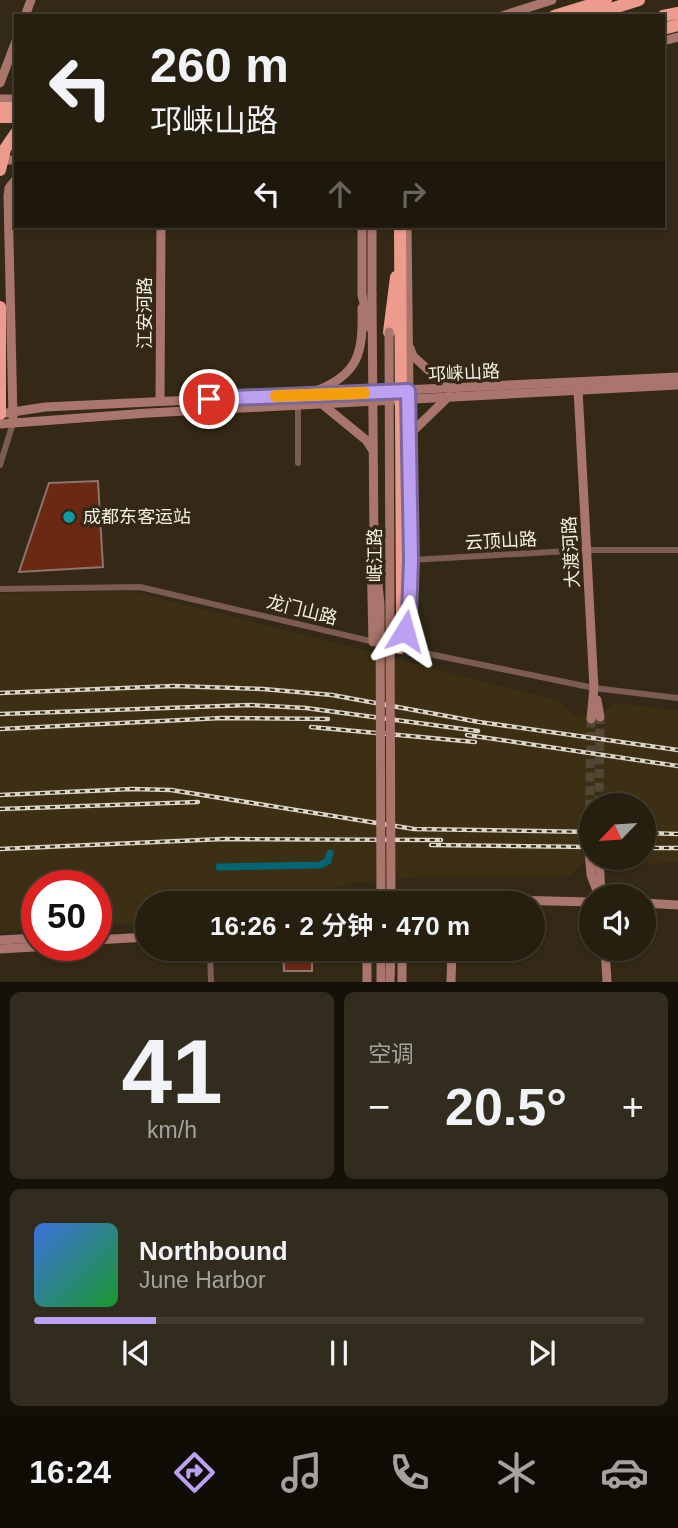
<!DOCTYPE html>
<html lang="zh">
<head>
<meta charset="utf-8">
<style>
	:root { --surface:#261f10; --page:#322c1e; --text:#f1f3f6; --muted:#a4a29f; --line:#423d30; --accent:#bca0f2 }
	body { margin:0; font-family:Helvetica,"Noto Sans SC",sans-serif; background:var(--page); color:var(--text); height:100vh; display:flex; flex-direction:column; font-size:26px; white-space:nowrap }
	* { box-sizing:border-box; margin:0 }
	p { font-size:23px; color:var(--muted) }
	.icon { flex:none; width:38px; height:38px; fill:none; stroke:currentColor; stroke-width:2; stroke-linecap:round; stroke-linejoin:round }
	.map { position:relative; height:982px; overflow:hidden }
	.sheet { display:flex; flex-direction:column; gap:10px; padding:10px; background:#151109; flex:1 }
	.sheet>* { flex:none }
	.top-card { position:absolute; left:14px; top:14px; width:651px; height:214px; border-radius:0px; box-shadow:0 2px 5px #0004,0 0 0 2px var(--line); background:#261f10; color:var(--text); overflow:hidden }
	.needle { width:46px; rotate:245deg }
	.buttons { position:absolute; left:579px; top:793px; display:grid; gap:14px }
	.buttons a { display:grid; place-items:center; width:77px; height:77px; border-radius:50%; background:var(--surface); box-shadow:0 2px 5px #0004,0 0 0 2px var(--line); font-size:35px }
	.speed { position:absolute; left:21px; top:870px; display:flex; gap:14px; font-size:35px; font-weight:700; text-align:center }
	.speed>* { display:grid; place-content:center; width:91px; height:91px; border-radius:50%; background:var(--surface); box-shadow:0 2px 5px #0004,0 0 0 2px var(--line); line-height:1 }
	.speed .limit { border:10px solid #d22; background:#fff; color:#111 }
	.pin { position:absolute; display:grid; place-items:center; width:60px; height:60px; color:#fff; margin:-30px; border:4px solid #fff; border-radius:50%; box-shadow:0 2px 7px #0007 }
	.me { position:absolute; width:77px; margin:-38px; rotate:8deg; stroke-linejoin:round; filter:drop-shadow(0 0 5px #0008) }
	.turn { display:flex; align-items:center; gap:24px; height:147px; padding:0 21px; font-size:32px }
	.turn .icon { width:91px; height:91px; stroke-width:2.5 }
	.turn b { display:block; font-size:49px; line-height:60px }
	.lanes { display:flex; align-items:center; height:66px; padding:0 21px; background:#0003; justify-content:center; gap:35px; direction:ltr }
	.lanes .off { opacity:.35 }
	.big { font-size:52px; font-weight:600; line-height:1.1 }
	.sheet .card { flex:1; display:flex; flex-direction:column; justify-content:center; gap:10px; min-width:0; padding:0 24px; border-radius:10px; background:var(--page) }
	.sheet .dial { align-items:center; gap:0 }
	.dial b { font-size:91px; line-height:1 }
	.song { display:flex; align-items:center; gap:21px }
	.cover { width:84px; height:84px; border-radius:10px; background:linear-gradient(135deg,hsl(220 70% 55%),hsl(130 70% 35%)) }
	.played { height:7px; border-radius:4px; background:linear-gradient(90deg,var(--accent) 20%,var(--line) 20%) }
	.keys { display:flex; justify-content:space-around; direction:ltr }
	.heat { display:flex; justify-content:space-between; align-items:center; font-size:38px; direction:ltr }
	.sheet .tiles { flex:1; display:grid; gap:10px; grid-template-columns:1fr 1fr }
	.card:last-child { grid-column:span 2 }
	.trip { position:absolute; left:135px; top:891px; width:410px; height:70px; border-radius:35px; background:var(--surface); box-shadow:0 2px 5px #0004,0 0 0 2px var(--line); font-weight:600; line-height:70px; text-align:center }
	.tabs { display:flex; height:112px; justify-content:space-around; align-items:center; background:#0f0c06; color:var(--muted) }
	.tabs .icon { width:49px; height:49px }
	.tabs .on { color:var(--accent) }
	.tabs b { font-size:32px; color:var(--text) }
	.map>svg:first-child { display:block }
	.built { fill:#3c2f14; fill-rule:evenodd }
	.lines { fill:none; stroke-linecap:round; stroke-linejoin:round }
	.canal { stroke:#026675; stroke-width:7 }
	.building { fill:#6b2812; stroke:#8e746c; stroke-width:2 }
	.secondary-tunnel { stroke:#504735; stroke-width:9; stroke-dasharray:9 4.5; stroke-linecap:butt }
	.street { stroke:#7c5b55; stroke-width:6 }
	.secondary { stroke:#aa756c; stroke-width:9 }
	.highway { stroke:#ed9b8d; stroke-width:12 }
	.rail-casing { stroke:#dbd4c7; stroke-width:4.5 }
	.rail { stroke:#332916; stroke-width:2; stroke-dasharray:5; stroke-linecap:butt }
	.secondary-bridge { stroke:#aa756c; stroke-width:9 }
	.highway-bridge { stroke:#ed9b8d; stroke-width:12 }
	.route-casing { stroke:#7a689d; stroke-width:18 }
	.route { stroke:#bca0f2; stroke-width:12 }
	.slow { stroke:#f59e0b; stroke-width:12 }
	.culture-dot { fill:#0f9aa8; stroke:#332916; stroke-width:2.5 }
	.labels { text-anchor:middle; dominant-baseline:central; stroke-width:7; stroke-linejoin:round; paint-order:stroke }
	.street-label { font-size:18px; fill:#f5efe3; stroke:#332916 }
	.poi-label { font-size:18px; fill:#f5efe3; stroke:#332916; text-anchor:start }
</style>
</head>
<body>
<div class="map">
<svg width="678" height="982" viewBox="0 0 678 982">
	<rect width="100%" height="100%" fill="#332916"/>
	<path class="built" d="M132 591 557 700 575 716 604 711 616 703 678 711V863L580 864 570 877H414L352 883 273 903H147V923L96 926V886H37V929L0 932V593ZM592 805H644V858H592Z"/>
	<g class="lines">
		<polyline class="canal" points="219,867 320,865 328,861 330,853"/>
	</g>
	<g class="building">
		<polygon points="98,481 103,567 19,572 49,483"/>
		<polygon points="283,948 312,948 312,971 284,971"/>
	</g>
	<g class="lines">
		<g class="secondary-tunnel">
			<polyline points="599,805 600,717"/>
			<polyline points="589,849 591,719"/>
		</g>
		<g class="street">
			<polyline points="298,463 298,405"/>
			<polyline points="0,465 13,423"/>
			<polyline points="411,560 586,550 678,550"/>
			<polyline points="0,589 140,587 400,648 594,688 678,698"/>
			<polyline points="210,948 211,982"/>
		</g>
		<g class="secondary">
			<polyline points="25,16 31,0"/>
			<polyline points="502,16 552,0"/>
			<polyline points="663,41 678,37"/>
			<polyline points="0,83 16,41"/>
			<polyline points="0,99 16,99"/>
			<polyline points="0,160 16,160"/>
			<polyline points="362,226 362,295 370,328"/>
			<polyline points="372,226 372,295"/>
			<polyline points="410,348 413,356 449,389"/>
			<polyline points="578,389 594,688 591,719"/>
			<path d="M313 392C360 375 363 352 362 308"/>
			<polyline points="160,401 161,226"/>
			<polyline points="322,404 366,440 372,449"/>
			<polyline points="0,414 45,407 678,377"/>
			<polyline points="13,418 8,196 9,188 16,179"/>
			<polyline points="0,424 148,413 678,385"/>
			<polyline points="409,440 413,431 446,399"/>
			<polyline points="371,552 373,642"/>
			<polyline points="405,629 409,614 411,560 407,226"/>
			<polyline points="597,700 600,717"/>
			<polyline points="589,849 591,875 599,896"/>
			<polyline points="599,858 601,894"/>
			<polyline points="416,898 592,902"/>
			<polyline points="362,903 398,898"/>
			<polyline points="644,903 678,905"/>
			<polyline points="96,940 147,937"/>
			<polyline points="367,948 367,982"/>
			<polyline points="381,948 381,982"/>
			<polyline points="402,948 402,982"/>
			<polyline points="605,948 607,982"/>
			<polyline points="0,949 69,945"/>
			<polyline points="390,982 391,948"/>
			<polyline points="451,982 452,948"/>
		</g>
		<g class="highway">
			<polyline points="554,16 606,0"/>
			<polyline points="588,16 639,0"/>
			<polyline points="663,16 678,13"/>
			<polyline points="663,29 678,25"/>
			<polyline points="0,117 16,117"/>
			<polyline points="0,307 0,414"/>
			<polyline points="389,332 396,277"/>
			<polyline points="400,648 402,613"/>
		</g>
		<g class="rail-casing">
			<g id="rail">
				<polyline points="0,693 174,686 263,689 332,695 479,722 678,750"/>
				<polyline points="0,714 250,705 306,708 478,731"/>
				<polyline points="311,727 475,742"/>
				<polyline points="0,729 222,718 328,719"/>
				<polyline points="467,735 678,766"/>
				<polyline points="0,795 132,789 171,790 414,829 592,832"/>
				<polyline points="0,809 198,802"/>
				<polyline points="644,833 678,834"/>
				<polyline points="431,845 592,847"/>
				<polyline points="644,848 678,848"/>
				<polyline points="0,849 223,839 441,840"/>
			</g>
		</g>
		<use href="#rail" class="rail"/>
		<g class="secondary-bridge">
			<polyline points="372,295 374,545 380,604 381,903"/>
			<polyline points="389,332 391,903"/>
			<path d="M320 903C353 894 396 888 428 903"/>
			<polyline points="0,940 37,938"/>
		</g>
		<g class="highway-bridge">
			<polyline points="0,108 16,108"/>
			<polyline points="0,170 5,149 16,133"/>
			<polyline points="400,226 402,613"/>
		</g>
	</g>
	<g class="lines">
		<g class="route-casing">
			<polyline id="route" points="209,399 408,391 411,560 409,614 405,631"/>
		</g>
		<use href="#route" class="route"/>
		<polyline class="slow" points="276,396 364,393"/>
	</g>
	<circle class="culture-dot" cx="69" cy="517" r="7"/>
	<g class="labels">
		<g class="street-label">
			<text transform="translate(145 313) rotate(-90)">江安河路</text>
			<text transform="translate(464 373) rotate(-3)">邛崃山路</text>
			<text transform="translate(501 541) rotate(-3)">云顶山路</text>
			<text transform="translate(571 552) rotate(-93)">大渡河路</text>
			<text transform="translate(375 555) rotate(-90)">岷江路</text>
			<text transform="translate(302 610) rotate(14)">龙门山路</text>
		</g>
		<g class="poi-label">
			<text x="83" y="517">成都东客运站</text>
		</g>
	</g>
</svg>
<div class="buttons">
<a><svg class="needle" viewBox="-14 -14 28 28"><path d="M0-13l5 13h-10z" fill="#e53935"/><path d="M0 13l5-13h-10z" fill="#a4a29f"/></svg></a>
<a><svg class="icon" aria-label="sound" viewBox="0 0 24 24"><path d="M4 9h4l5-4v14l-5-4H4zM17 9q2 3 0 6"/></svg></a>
</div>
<div class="speed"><div class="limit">50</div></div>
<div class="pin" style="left:209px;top:399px;background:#d93025"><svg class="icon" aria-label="arrive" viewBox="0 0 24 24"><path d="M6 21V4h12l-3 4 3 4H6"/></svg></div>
<svg class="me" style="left:405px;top:631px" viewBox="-20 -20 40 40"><path d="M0-17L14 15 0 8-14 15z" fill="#bca0f2" stroke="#fff" stroke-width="4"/></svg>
<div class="trip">16:26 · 2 分钟 · 470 m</div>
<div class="top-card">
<div class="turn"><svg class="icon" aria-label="left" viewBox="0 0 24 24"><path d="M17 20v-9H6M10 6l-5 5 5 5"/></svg><div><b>260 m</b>邛崃山路</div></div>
<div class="lanes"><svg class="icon" aria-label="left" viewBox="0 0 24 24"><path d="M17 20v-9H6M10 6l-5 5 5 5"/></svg><svg class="icon off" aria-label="ahead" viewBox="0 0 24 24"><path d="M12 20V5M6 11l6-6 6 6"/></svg><svg class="icon off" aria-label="right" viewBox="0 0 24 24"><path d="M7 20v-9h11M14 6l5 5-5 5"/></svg></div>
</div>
</div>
<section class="sheet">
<div class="tiles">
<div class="card dial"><b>41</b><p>km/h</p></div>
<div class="card"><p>空调</p>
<div class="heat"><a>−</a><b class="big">20.5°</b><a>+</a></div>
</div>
<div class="card">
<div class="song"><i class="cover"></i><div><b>Northbound</b><p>June Harbor</p></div></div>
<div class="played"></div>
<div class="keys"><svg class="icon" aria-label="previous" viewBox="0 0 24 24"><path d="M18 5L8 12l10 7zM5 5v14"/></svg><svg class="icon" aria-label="pause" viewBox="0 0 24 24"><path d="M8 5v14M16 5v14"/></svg><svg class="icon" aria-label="next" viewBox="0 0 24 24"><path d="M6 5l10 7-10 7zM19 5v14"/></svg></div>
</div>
</div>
</section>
<nav class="tabs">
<b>16:24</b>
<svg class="icon on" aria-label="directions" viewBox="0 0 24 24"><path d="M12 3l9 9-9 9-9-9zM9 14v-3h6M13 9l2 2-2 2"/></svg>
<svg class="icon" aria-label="music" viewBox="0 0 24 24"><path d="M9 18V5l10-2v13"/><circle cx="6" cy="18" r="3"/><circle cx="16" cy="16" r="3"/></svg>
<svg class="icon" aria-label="phone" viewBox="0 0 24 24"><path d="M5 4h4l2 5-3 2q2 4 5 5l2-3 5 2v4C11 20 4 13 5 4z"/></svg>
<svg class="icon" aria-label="climate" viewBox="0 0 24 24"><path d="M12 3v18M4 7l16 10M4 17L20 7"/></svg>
<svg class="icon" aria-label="car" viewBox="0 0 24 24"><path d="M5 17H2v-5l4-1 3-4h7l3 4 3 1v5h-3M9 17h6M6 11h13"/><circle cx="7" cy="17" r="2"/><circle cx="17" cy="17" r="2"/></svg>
</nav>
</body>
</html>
